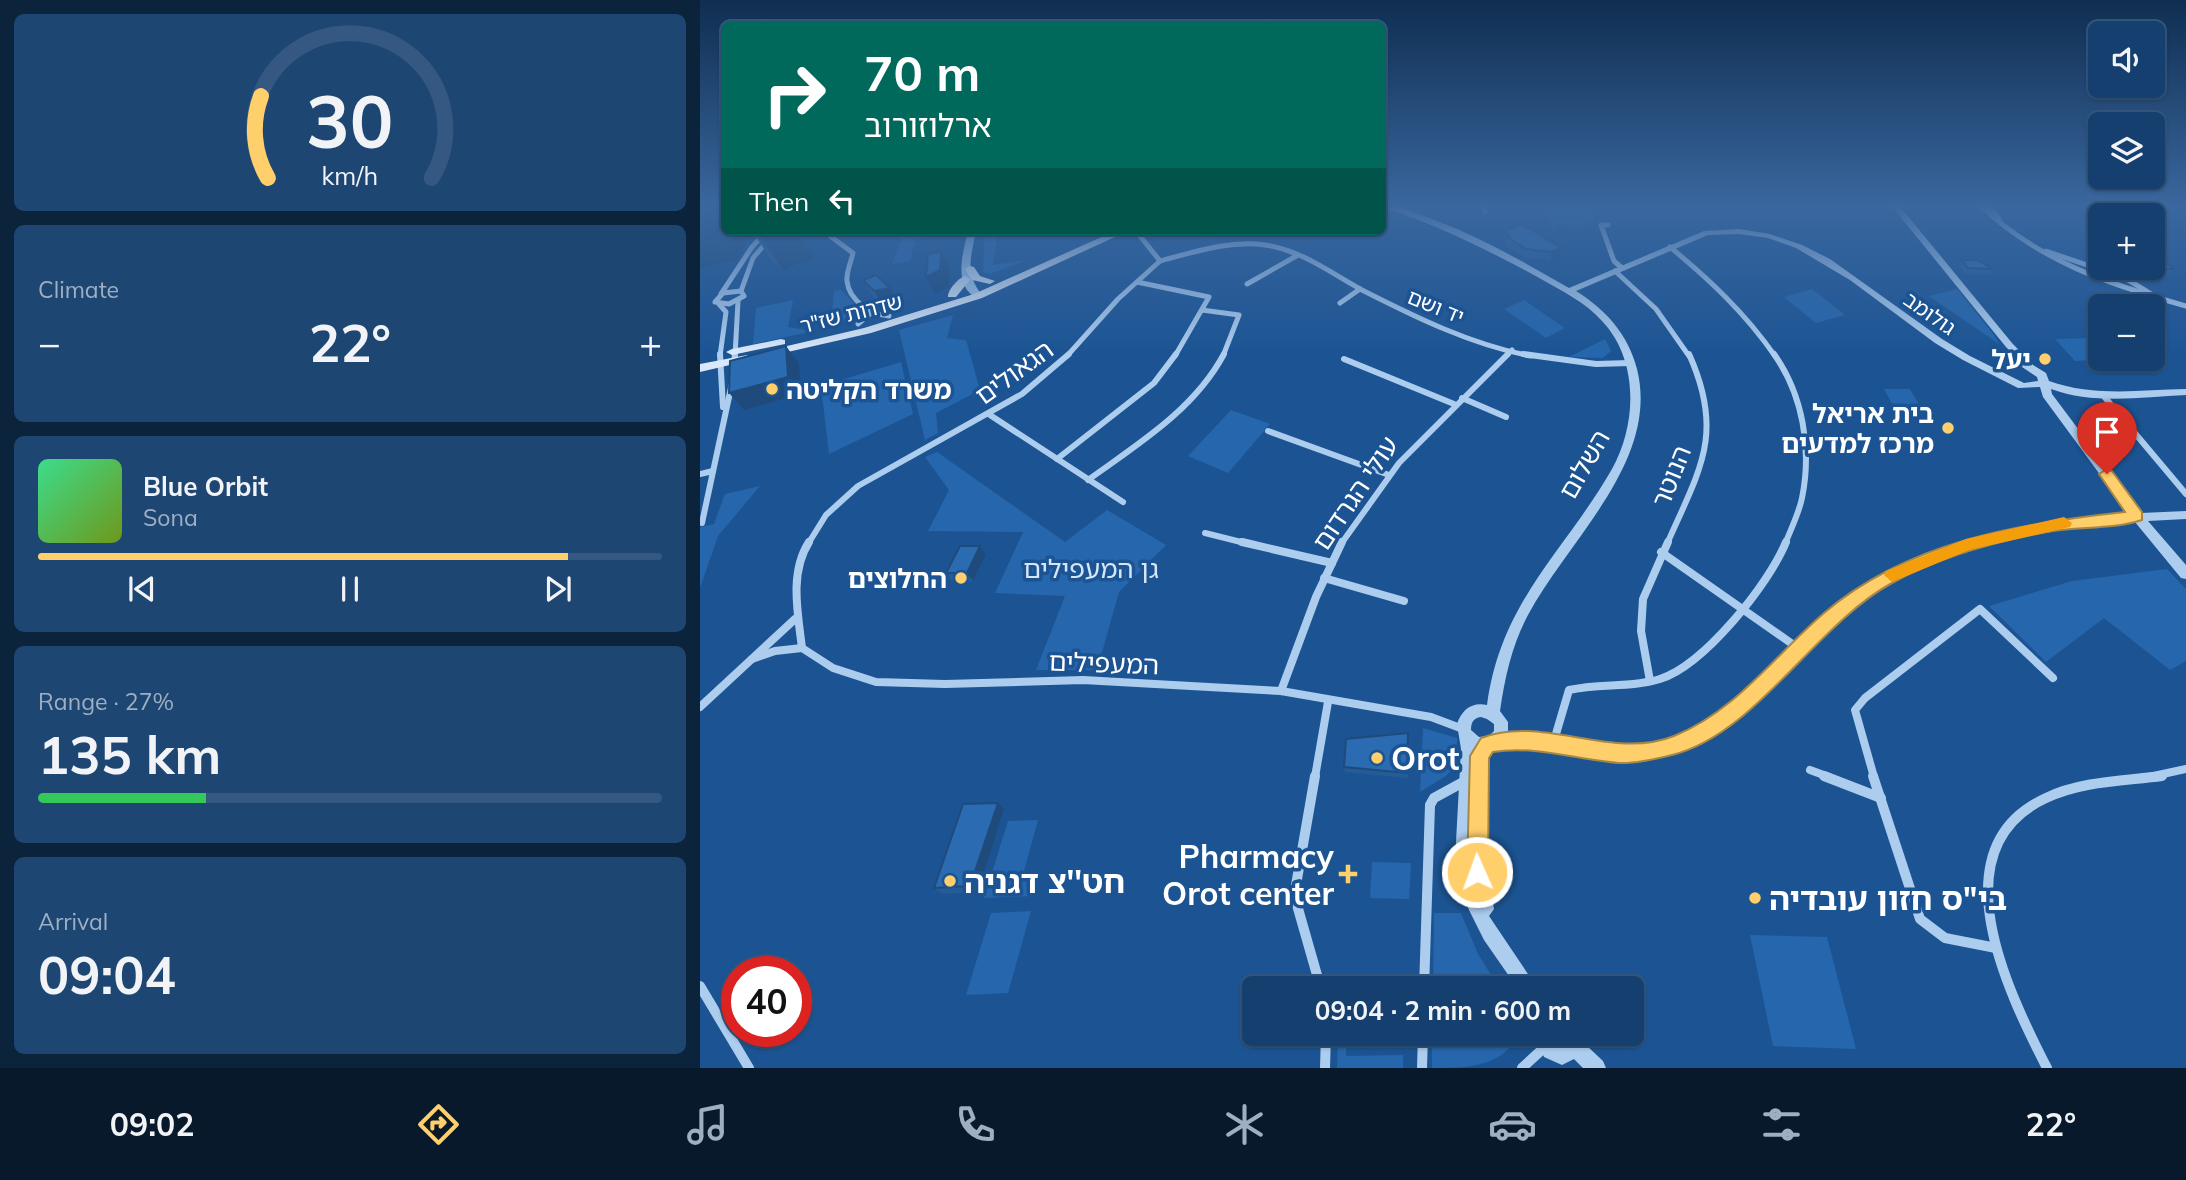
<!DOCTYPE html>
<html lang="en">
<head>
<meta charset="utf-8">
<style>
	:root { --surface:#153f6e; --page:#1e4673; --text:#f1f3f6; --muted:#9dafc2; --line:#345881; --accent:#ffcf6b }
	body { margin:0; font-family:Mulish,"Noto Sans Hebrew",sans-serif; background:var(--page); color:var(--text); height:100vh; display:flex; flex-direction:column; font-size:26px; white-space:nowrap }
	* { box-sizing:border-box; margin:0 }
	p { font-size:23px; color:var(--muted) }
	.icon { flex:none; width:38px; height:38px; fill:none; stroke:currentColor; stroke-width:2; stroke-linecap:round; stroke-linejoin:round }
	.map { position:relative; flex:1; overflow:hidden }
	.sheet { display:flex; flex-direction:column; gap:14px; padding:14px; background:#0c233c; width:700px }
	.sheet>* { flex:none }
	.banner { position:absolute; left:21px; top:21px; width:665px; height:214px; border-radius:10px; box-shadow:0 2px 5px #0004,0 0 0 2px var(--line); background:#00695c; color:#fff; overflow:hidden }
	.controls { position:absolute; left:1388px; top:21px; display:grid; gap:14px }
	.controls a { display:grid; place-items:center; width:77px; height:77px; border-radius:10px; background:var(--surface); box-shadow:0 2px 5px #0004,0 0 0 2px var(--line); font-size:35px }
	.speed { position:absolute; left:21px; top:956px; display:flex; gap:14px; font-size:35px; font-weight:700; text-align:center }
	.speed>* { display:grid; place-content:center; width:91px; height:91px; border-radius:50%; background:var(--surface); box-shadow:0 2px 5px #0004,0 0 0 2px var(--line); line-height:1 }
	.speed .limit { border:10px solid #d22; background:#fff; color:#111 }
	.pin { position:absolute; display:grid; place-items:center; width:60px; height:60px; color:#fff; margin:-72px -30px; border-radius:50% 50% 50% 0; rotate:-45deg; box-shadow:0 0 7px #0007 }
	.pin .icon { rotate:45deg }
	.me { position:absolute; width:77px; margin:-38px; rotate:358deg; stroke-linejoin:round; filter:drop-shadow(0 0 5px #0008) }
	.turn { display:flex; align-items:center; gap:24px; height:147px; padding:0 28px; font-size:32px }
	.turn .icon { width:91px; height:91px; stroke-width:2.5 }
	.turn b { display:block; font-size:49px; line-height:60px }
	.then { display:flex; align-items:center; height:66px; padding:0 28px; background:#0003; gap:14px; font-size:26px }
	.big { font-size:52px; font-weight:700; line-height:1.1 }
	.sheet .widget { flex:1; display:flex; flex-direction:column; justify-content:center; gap:10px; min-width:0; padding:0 24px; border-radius:10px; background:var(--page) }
	.sheet .dial { align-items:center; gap:0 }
	.dial svg { height:182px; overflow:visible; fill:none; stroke:var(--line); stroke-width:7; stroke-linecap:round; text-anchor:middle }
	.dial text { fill:var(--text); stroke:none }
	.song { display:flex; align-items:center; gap:21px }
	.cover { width:84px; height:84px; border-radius:10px; background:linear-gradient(135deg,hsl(150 70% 55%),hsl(80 70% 35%)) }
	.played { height:7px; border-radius:4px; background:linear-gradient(90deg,var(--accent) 85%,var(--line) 85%) }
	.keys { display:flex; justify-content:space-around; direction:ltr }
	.heat { display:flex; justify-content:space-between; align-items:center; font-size:38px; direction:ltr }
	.charge { height:10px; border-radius:5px; background:linear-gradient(90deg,#34c759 27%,var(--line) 0) }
	.trip { position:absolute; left:542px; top:976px; width:402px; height:70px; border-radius:10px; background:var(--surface); box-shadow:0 2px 5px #0004,0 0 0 2px var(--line); font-weight:700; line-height:70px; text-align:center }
	.tab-bar { display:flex; height:112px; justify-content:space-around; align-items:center; background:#08192c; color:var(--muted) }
	.tab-bar .icon { width:49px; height:49px }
	.tab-bar .active { color:var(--accent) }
	.tab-bar b { font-size:32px; color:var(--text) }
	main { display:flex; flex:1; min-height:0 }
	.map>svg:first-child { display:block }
	.green { fill:#2566ac }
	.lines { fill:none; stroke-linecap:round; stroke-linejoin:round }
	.minor-far3 { stroke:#adcdef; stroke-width:5 }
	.minor-far2 { stroke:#adcdef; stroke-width:6 }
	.minor-far1 { stroke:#adcdef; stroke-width:8 }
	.minor { stroke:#adcdef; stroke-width:10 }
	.tertiary { fill:#adcdef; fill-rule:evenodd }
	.secondary { fill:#dae9fa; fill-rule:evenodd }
	.wall { fill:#255c98 }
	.shaded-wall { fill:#1e4b7c }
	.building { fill:#2b6bb1; stroke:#1e4b7c; stroke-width:2 }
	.route { fill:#ffcf6b; stroke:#a68746; stroke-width:2 }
	.slow { fill:#f59e0b }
	.poi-dot { fill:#ffcf6b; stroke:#1c5493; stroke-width:2.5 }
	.labels { text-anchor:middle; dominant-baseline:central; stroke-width:7; stroke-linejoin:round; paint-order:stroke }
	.far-street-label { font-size:21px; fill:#fff; stroke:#1c5493 }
	.poi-label { font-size:26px; font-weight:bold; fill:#fff; stroke:#1c5493; text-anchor:end }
	.street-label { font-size:26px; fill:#fff; stroke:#1c5493 }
	.park-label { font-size:26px; fill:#d4e6fa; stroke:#1c5493 }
	.near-poi-label { font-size:32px; font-weight:bold; fill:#fff; stroke:#1c5493; text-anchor:start }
</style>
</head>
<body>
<main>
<section class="sheet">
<div class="widget dial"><svg viewBox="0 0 100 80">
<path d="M14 69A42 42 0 1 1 86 69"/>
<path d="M14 69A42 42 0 0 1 11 33" stroke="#ffcf6b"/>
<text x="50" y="56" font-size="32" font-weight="700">30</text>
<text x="50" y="72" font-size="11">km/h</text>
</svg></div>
<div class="widget"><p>Climate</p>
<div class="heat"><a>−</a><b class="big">22°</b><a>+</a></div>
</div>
<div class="widget">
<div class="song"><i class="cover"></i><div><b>Blue Orbit</b><p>Sona</p></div></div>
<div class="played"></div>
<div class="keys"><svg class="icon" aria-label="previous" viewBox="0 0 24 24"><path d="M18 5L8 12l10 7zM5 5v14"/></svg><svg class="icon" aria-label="pause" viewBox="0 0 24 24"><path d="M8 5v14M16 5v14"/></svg><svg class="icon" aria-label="next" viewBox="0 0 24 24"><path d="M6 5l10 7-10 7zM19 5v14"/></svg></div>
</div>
<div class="widget"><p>Range · 27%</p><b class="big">135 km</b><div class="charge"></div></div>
<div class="widget"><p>Arrival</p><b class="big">09:04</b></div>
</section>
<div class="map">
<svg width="1486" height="1068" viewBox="0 0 1486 1068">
	<rect width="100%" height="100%" fill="#1c5493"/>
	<g class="green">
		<polygon points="845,204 889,204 894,218 880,226 856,223 857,230 853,231"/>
		<polygon points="194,231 260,231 215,239 210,261 192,264 201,240 191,232"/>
		<polygon points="285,231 298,231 293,265 327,260 290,274 283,272"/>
		<polygon points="1112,289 1145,315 1116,323 1084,297"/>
		<polygon points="1257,289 1294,335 1299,344 1229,296"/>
		<polygon points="141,290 159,309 147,320 131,324 134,291"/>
		<polygon points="93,300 88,327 106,330 105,333 53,344 56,308"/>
		<polygon points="824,300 865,328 846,338 804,309"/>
		<polygon points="253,315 247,338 266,340 280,390 236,413 238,433 225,440 199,330"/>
		<polygon points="1391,338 1400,347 1400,359 1412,359 1375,361 1355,339"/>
		<polygon points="905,339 911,351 903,358 869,357"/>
		<polygon points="201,362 213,414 129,454 121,386"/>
		<polygon points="1184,389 1210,389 1224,413 1197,413"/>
		<polygon points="531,410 570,424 528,473 488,456"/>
		<polygon points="237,452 365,542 407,510 466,545 419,592 397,670 336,670 365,596 295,593 323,532 228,531 249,490 225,457"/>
		<polygon points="60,486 18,536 0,588 0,527 14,524 25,494"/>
		<polygon points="1467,569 1486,589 1486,661 1470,670 1404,618 1346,662 1289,606 1372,581"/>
		<polygon points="723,728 757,738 757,764 746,776 720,792"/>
		<polygon points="338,820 324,871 340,871 333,896 284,898 308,821"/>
		<polygon points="672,862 711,863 709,899 670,898"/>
		<polygon points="331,911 308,993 266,995 291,913"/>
		<polygon points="734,913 761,913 778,954 800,989 733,989"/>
		<polygon points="1050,935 1127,937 1156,1049 1073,1046"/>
		<polygon points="638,1034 646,1034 646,1056 703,1055 703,1068 637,1068"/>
		<path d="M732 1034H819C802 1068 765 1068 732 1068Z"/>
	</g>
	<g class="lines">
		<g class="minor-far3">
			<polyline points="783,204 785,211"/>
			<path d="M1279 204C1338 261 1408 284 1486 306"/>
			<polyline points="1287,204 1299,219"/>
			<polyline points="908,225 901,225 914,261 922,268"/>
			<path d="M126 233 153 253C151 262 146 272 147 281 149 301 172 315 189 316"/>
			<path d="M970 247C1010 280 1045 313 1075 356"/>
			<polyline points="1346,251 1425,278 1451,294"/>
			<path d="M460 261C494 252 530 240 565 245 601 250 631 273 662 290 715 317 772 345 831 356"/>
			<polyline points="915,271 956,309 989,356"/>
			<polyline points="437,282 509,297 475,356"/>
			<polyline points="547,284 598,255"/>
			<polygon points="41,291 44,296 29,304 15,302 23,293"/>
			<polyline points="41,291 53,258 76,231"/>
			<polyline points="21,294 52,247 67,231"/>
			<polyline points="640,303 660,289"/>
			<polyline points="19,304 26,312 20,356"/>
			<polyline points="502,310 539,315 523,356"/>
			<polyline points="158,324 171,313"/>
			<polyline points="35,356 38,301"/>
			<polyline points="367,356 418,299 460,261 436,231"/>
			<polyline points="806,356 812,350"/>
		</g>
		<g class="minor-far2">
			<polyline points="20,354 23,407"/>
			<polyline points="823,354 896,364 930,363"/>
			<path d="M1074 354C1103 395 1112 449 1102 498 1099 513 1091 529 1085 544"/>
			<polyline points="644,359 754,404"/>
			<polyline points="34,364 35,354"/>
			<polyline points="1402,394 1486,494"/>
			<polyline points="762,398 806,417"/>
			<polyline points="290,415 423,502"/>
			<polyline points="568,431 689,475"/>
			<polyline points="357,459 454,383 476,354"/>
			<polyline points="0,474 13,471"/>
			<path d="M388 480C438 444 494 410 524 354"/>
			<polyline points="2,523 32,383"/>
			<polyline points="505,533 549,544"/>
			<polyline points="108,544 126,515 158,486 322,394 369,354"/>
			<polyline points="641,544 699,463 808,354"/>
			<path d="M967 544C1000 469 1025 434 989 354"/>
		</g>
		<g class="minor-far1">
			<path d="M109 542C89 573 98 614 102 648L133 668 176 682 245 684 383 680 581 691 731 717 763 729"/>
			<polyline points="542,542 632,563"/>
			<polyline points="961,552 1098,648"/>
			<polyline points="624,578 704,601"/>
			<polyline points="52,659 75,651 102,648"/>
			<polyline points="950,681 941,631 943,599 968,542"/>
			<polyline points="581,691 616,597 642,542"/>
			<polyline points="0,707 95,619"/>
			<path d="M853 744 869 690C899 683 931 688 960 679 1004 665 1069 584 1086 542"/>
			<polyline points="1110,770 1129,777"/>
			<polyline points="615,777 628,702"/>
			<polyline points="1174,777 1155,710 1165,698 1280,609 1353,678"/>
			<polyline points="1449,777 1486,769"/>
		</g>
		<g class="minor">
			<polyline points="615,776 596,885 597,905 621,989"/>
			<polyline points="1124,776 1181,798"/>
			<polyline points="1173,776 1220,919 1245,938 1296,948"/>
			<polyline points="0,986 49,1068"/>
			<polyline points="724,989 730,805 734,798 767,780"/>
			<polyline points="625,1068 626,1034"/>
			<polyline points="722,1068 723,1034"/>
			<polyline points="822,1068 847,1045"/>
			<path d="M1347 1068C1308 992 1237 848 1346 798 1381 781 1424 781 1462 776"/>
		</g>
		<g class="tertiary">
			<path d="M682 204C697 204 711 211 724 216 775 234 822 261 869 288L1004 231 1039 229 1070 234 1102 245 1130 259 1242 339 1270 356 1324 383 1338 381 1337 377 1322 367 1301 364V360H1319L1306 347 1190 204H1198L1312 343 1333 365 1346 373 1349 381C1393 397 1440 390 1486 389V395C1442 397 1394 405 1351 389L1352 394 1441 513 1486 511V519L1448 521 1486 565V579L1481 578 1435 522C1328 531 1219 550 1134 622 1083 665 1044 724 980 750 943 765 904 761 866 754 841 749 817 744 792 749L788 757 784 847 794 909 789 916 838 989H818L784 940 769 910 761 888 756 842 761 749 757 724C762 710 771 702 787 705 801 601 863 554 912 469 937 424 939 360 902 321 885 302 862 291 841 279 790 251 738 225 682 207ZM1039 234 1068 238 1096 248 1150 280 1235 343 1263 360 1318 388 1340 387 1343 397 1429 514C1321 522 1213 544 1126 613 1074 654 1028 725 961 742 909 755 860 732 808 733V722L800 711C805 677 812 645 828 615 868 540 960 461 937 369 928 334 906 310 876 291L1008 235ZM781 717 787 719 794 724V731L789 736 779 737 771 730C771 723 773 718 781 717Z"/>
			<path d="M268 231H276C271 257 264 274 283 296L278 299C252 286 263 253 268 231Z"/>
			<polygon points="834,1034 853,1034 858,1043 862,1045 868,1042 871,1034 889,1034 886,1045 903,1061 906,1068 883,1068 874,1059 862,1065 844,1057"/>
		</g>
		<g class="secondary">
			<polygon points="415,231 428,231 282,298 171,333 70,356 64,353 70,350 164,328 274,294"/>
			<polygon points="270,266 274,267 280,276 295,281 290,284 272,280 265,269"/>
			<path d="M265 276 270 279 269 281 256 297H248C247 291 258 278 265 276Z"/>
			<polygon points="81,339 85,340 85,344 32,355 26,352 32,349"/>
			<polygon points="47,355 51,356 51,360 0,372 0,364"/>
		</g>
	</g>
	<g class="wall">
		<polygon points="1415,204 1457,204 1449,215 1426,215"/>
		<polygon points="52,231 97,231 114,258 83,270 72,261"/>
		<polygon points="497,231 523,231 523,234 516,241 499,239"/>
		<polygon points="804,232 861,248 860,256 851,260 825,258 806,246 806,242 803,240"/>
		<polygon points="1262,260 1293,269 1290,274 1265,274 1259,266"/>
		<polygon points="1426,268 1452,268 1473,269 1464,280 1437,279"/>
		<polygon points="163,280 199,305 184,308 173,297"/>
		<polygon points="286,555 273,581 252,581 246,573"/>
		<polygon points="708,738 708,778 645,772 644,767"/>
		<polygon points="304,809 278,892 242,894 234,888"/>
	</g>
	<g class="shaded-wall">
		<polygon points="0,204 24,204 24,231 44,231 48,238 37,260 0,267"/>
		<polygon points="74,231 97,231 114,258 83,270 60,236"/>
		<polygon points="514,231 523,231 523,234 516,241"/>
		<polygon points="861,248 860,256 851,260 852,252"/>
		<polygon points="241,252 250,268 249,287 235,294 226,277"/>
		<polygon points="190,288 199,305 184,308 174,291"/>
		<polygon points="86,346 99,364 101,394 44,410 29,393"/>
		<polygon points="280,546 286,555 273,581 267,573"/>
		<polygon points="298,803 304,809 278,892 270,886"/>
	</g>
	<g class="building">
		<polygon points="822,224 861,248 852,252 826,249 807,237 810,236 804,232"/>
		<polygon points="54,231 74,231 60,236"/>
		<polygon points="1452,248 1473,269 1445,268 1452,268"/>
		<polygon points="241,252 240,270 226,277 228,254"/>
		<polygon points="1262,260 1277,260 1293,269 1268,268"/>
		<polygon points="176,275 190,288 174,291 163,280"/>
		<polygon points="86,346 88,377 29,393 30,361"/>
		<polygon points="260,546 280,546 267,573 246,573"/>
		<polygon points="708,733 707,773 644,767 646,739"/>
		<polygon points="298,803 270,886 234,888 263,804"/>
	</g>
	<linearGradient id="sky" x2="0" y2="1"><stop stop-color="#0f2e51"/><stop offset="0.58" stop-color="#3a679e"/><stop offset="1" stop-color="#3a679e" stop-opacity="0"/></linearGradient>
	<rect width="1486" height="354" fill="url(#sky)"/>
	<path class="route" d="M1407 469 1412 471 1442 512V520C1412 530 1378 526 1347 532 1294 542 1239 557 1192 583 1115 625 1055 735 972 755 956 759 935 764 919 763 877 760 835 745 793 752L789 758 788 872 785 879 777 882 770 879 767 872 770 756 781 738C843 714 911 761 974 736 1036 711 1075 655 1124 613 1207 542 1320 523 1425 512L1399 474Z"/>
	<polygon class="slow" points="1364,517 1372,523 1370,527 1269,550 1192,582 1184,575 1186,571 1266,539"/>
	<g class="poi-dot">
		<circle cx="1345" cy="359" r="7"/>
		<circle cx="72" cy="389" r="7"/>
		<circle cx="1248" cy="428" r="7"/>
		<circle cx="261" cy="578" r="7"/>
		<circle cx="677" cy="758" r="7"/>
		<path d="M644.5 863.5h7v7h7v7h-7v7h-7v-7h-7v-7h7z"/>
		<circle cx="250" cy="881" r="7"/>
		<circle cx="1055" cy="898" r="7"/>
	</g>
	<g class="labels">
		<g class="far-street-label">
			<text transform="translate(736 306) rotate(22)">יד ושם</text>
			<text transform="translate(151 313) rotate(-14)">שדרות שז"ר</text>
			<text transform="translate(1230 313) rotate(35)">גולומב</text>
		</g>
		<g class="poi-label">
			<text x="1331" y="359">יעל</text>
			<text x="86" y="389" text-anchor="start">משרד הקליטה</text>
			<text x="1234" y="413">בית אריאל<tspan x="1234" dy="30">מרכז למדעים</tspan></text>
			<text x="247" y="578">החלוצים</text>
		</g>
		<g class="street-label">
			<text transform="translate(314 372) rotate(-36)">הגאולים</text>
			<text transform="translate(884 464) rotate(-60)">השלום</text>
			<text transform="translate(971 476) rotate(-68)">הנוטר</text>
			<text transform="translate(655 493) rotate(-56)">עולי הגרדום</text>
			<text transform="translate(404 663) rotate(2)">המעפילים</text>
		</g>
		<g class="park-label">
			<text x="391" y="568">גן המעפילים</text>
		</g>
		<g class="near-poi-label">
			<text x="691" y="758">Orot</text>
			<text x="634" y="856" text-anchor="end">Pharmacy<tspan x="634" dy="37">Orot center</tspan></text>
			<text x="264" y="881">חט''צ דגניה</text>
			<text x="1069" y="898">בי"ס חזון עובדיה</text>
		</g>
	</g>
</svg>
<div class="controls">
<a><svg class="icon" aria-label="sound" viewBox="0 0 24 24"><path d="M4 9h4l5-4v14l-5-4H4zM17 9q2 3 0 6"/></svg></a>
<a><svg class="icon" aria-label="layers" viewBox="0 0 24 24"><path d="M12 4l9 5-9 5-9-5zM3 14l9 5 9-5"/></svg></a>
<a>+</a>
<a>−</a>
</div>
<div class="speed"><div class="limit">40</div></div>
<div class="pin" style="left:1407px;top:474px;background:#d93025"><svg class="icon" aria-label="arrive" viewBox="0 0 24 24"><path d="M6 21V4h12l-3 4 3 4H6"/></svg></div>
<svg class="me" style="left:777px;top:872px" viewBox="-20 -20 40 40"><circle r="17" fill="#ffcf6b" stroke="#fff" stroke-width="3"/><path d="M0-11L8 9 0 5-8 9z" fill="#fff"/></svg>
<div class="trip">09:04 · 2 min · 600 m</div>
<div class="banner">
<div class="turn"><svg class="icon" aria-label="right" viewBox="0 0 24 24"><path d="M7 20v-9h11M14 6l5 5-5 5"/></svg><div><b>70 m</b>ארלוזורוב</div></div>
<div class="then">Then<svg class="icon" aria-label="left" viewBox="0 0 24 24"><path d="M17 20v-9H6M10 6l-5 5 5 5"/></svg></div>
</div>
</div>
</main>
<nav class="tab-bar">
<b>09:02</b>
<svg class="icon active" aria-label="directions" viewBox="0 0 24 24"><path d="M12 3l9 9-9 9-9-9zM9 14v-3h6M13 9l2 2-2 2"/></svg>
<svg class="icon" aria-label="music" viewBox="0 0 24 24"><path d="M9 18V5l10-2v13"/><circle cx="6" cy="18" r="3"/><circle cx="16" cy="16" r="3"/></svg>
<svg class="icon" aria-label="phone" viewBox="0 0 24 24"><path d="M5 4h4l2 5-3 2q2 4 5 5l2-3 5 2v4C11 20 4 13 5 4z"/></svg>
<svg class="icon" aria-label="climate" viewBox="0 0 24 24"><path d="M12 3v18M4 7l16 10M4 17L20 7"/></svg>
<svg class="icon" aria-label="car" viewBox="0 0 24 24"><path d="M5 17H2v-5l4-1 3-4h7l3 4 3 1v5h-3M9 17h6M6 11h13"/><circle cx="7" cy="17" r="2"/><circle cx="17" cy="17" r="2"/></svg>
<svg class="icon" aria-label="filters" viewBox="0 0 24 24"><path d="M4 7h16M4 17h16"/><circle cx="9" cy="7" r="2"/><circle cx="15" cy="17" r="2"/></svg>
<b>22°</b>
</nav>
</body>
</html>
